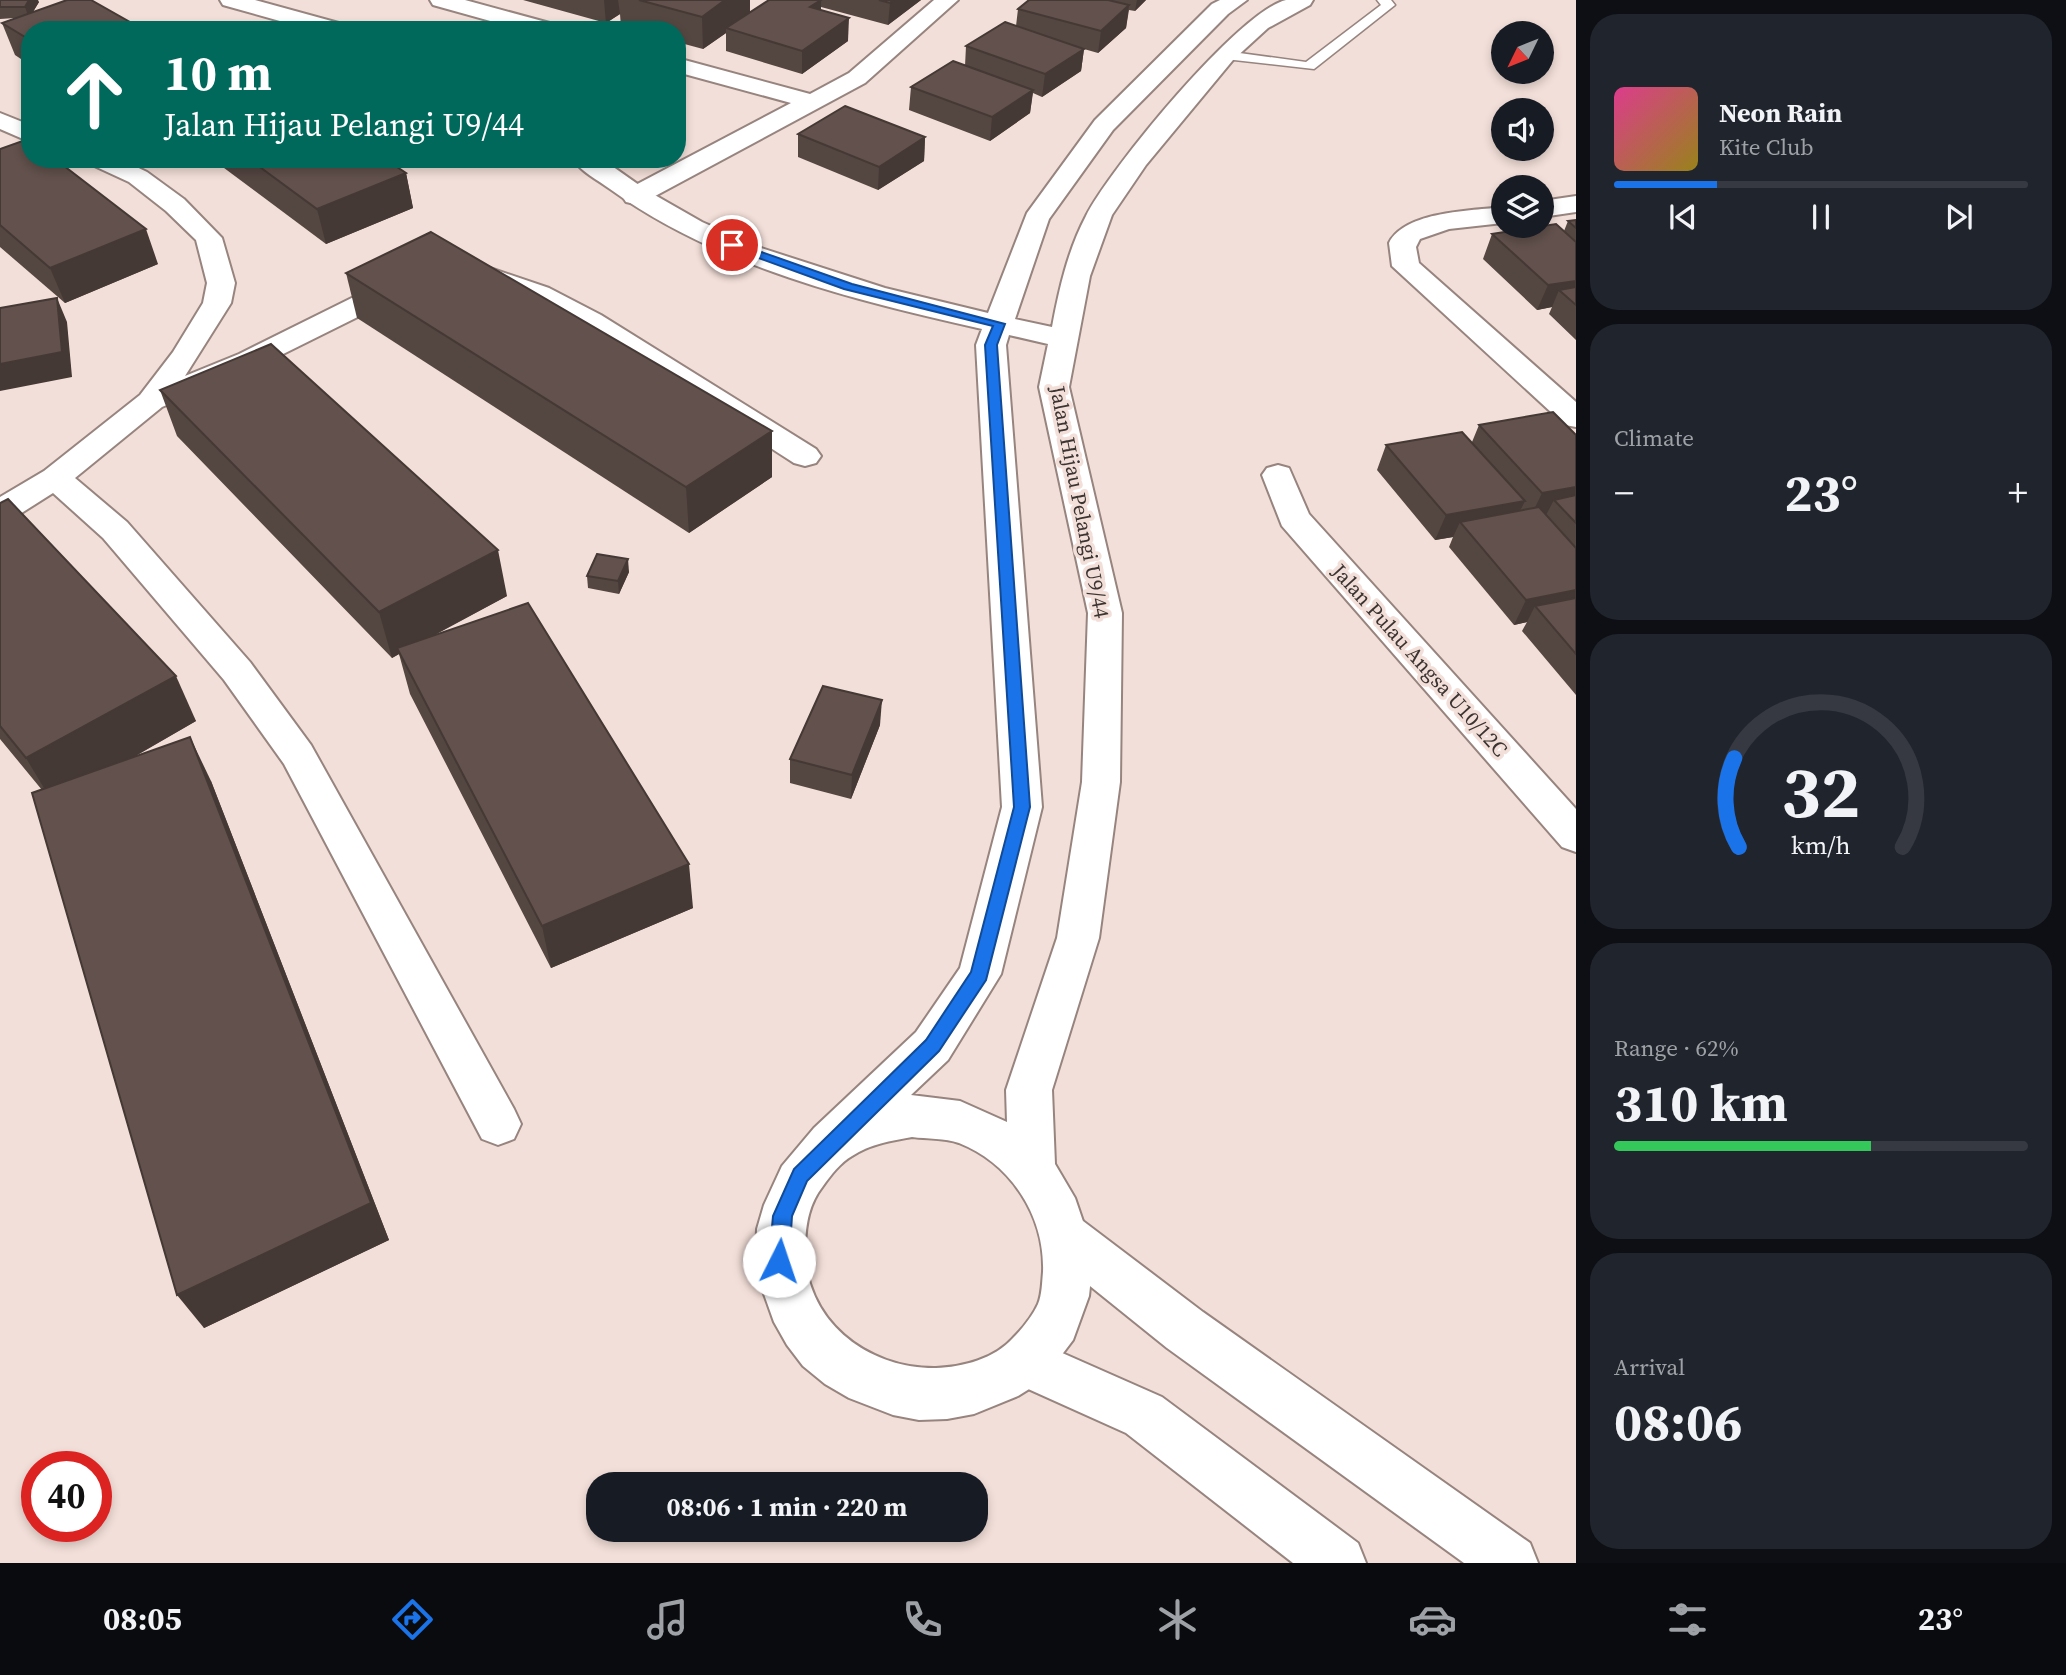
<!DOCTYPE html>
<html lang="en">
<head>
<meta charset="utf-8">
<style>
	:root { --surface:#171b24; --page:#20242c; --text:#f1f3f6; --muted:#9ea1a6; --line:#363941; --accent:#1a73e8 }
	body { margin:0; font-family:"Source Serif 4",serif; background:var(--page); color:var(--text); height:100vh; display:flex; flex-direction:column; font-size:26px; white-space:nowrap }
	* { box-sizing:border-box; margin:0 }
	p { font-size:23px; color:var(--muted) }
	.icon { flex:none; width:38px; height:38px; fill:none; stroke:currentColor; stroke-width:2; stroke-linecap:round; stroke-linejoin:round }
	.map { position:relative; flex:1; overflow:hidden }
	.details { display:flex; flex-direction:column; gap:14px; padding:14px; background:#0d0f14; width:490px }
	.details>* { flex:none }
	.banner { position:absolute; left:21px; top:21px; width:665px; height:147px; border-radius:28px; box-shadow:0 4px 10px #0003; background:#00695c; color:#fff; overflow:hidden }
	.needle { width:46px; rotate:227deg }
	.controls { position:absolute; left:1491px; top:21px; display:grid; gap:14px }
	.controls a { display:grid; place-items:center; width:63px; height:63px; border-radius:50%; background:var(--surface); box-shadow:0 4px 10px #0003; font-size:35px }
	.speed { position:absolute; left:21px; top:1451px; display:flex; gap:14px; font-size:35px; font-weight:700; text-align:center }
	.speed>* { display:grid; place-content:center; width:91px; height:91px; border-radius:50%; background:var(--surface); box-shadow:0 4px 10px #0003; line-height:1 }
	.speed .limit { border:10px solid #d22; background:#fff; color:#111 }
	.pin { position:absolute; display:grid; place-items:center; width:60px; height:60px; color:#fff; margin:-30px; border:4px solid #fff; border-radius:50%; box-shadow:0 2px 7px #0007 }
	.me { position:absolute; width:77px; margin:-38px; rotate:4deg; stroke-linejoin:round; filter:drop-shadow(0 0 5px #0008) }
	.turn { display:flex; align-items:center; gap:24px; height:147px; padding:0 28px; font-size:32px }
	.turn .icon { width:91px; height:91px; stroke-width:2.5 }
	.turn b { display:block; font-size:49px; line-height:60px }
	.big { font-size:52px; font-weight:700; line-height:1.1 }
	.details .card { flex:1; display:flex; flex-direction:column; justify-content:center; gap:10px; min-width:0; padding:0 24px; border-radius:28px; background:var(--page) }
	.details .dial { align-items:center; gap:0 }
	.dial svg { height:182px; overflow:visible; fill:none; stroke:var(--line); stroke-width:7; stroke-linecap:round; text-anchor:middle }
	.dial text { fill:var(--text); stroke:none }
	.song { display:flex; align-items:center; gap:21px }
	.cover { width:84px; height:84px; border-radius:10px; background:linear-gradient(135deg,hsl(330 70% 55%),hsl(50 70% 35%)) }
	.played { height:7px; border-radius:4px; background:linear-gradient(90deg,var(--accent) 25%,var(--line) 25%) }
	.keys { display:flex; justify-content:space-around; direction:ltr }
	.heat { display:flex; justify-content:space-between; align-items:center; font-size:38px; direction:ltr }
	.charge { height:10px; border-radius:5px; background:linear-gradient(90deg,#34c759 62%,var(--line) 0) }
	.trip { position:absolute; left:586px; top:1472px; width:402px; height:70px; border-radius:28px; background:var(--surface); box-shadow:0 4px 10px #0003; font-weight:700; line-height:70px; text-align:center }
	.tab-bar { display:flex; height:112px; justify-content:space-around; align-items:center; background:#090b0e; color:var(--muted) }
	.tab-bar .icon { width:49px; height:49px }
	.tab-bar .current { color:var(--accent) }
	.tab-bar b { font-size:32px; color:var(--text) }
	main { display:flex; flex:1; min-height:0 }
	.map>svg:first-child { display:block }
	.lines { fill:none; stroke-linecap:round; stroke-linejoin:round }
	.lane-casing { stroke:#97847f; stroke-width:3 }
	.street-casing { stroke:#97847f; stroke-width:4 }
	.secondary-casing { stroke:#97847f; stroke-width:4 }
	.lane { fill:#fff; fill-rule:evenodd }
	.street { fill:#fff; fill-rule:evenodd }
	.secondary { fill:#fff; fill-rule:evenodd }
	.wall { fill:#544641 }
	.shaded-wall { fill:#453935 }
	.building { fill:#62514c; stroke:#453935; stroke-width:2 }
	.route { fill:#1a73e8; stroke:#114b97; stroke-width:2 }
	.labels { text-anchor:middle; dominant-baseline:central; stroke-width:7; stroke-linejoin:round; paint-order:stroke }
	.street-label { font-size:21px; fill:#3b3431; stroke:#f3dfd9 }
</style>
</head>
<body>
<main>
<div class="map">
<svg width="1576" height="1563" viewBox="0 0 1576 1563">
	<rect width="100%" height="100%" fill="#f3dfd9"/>
	<g class="lines">
		<g class="lane-casing">
			<polygon id="lane" points="1377,0 1391,0 1395,5 1314,69 1225,59 1218,55 1225,51 1306,62 1381,5"/>
		</g>
		<g class="street-casing">
			<g id="street">
				<polygon points="430,0 465,0 557,25 560,30 523,30 433,5"/>
				<polygon points="934,0 958,0 865,83 644,202 635,204 626,202 622,196 626,190 791,103 677,72 677,58 810,94 849,73"/>
				<polygon points="0,113 30,125 30,142 0,129"/>
				<polygon points="87,159 120,159 147,172 184,199 222,238 235,283 231,303 185,376 239,354 390,279 400,277 410,279 414,285 410,291 259,366 162,407 75,478 127,522 250,662 311,745 514,1109 521,1124 514,1139 498,1145 482,1139 284,764 224,680 103,538 53,493 12,519 0,522 0,497 44,471 140,395 173,352 203,303 207,283 196,240 166,211 129,182 90,164"/>
				<polygon points="1576,196 1576,212 1542,217 1542,201"/>
				<path d="M1503 207V223L1449 229 1420 239 1416 247 1419 263 1576 402V427L1565 425 1392 266 1389 243C1405 211 1471 211 1503 207Z"/>
				<path d="M484 266 549 288 601 315 816 449 821 456 816 463 805 466 794 463C692 398 589 318 474 280L470 274 474 268Z"/>
				<polygon points="1278,465 1289,468 1309,514 1576,809 1576,852 1562,847 1282,526 1262,475 1267,468"/>
				<polygon points="1066,1214 1083,1221 1203,1312 1530,1543 1538,1563 1464,1563 1167,1348 1049,1253 1042,1237 1049,1221"/>
				<polygon points="1026,1337 1162,1397 1358,1543 1366,1563 1293,1563 1126,1433 1008,1380 1001,1362 1008,1344"/>
			</g>
		</g>
		<g class="secondary-casing">
			<g id="secondary">
				<polygon points="220,0 255,0 346,25 349,30 312,30 223,5"/>
				<path d="M1220 0H1247L1228 14 1113 130 1049 219 1015 319 1052 327C1059 289 1068 250 1086 216 1109 170 1239 11 1286 0 1294 0 1305 0 1313 0L1310 5 1268 28 1233 60 1146 165 1112 215 1090 276 1069 387 1122 613 1120 782 1099 938 1052 1090 1055 1164 1075 1198 1088 1236 1092 1268 1089 1296 1073 1340 1042 1381 1018 1396 974 1414 947 1419 919 1420 893 1415 849 1398 825 1384 803 1366 787 1345 774 1322 759 1280 756 1255 757 1229 764 1205 782 1166 814 1128 916 1032 960 968 1002 807 976 345 982 329C854 300 718 267 610 189 598 180 581 172 573 159H602L646 190 702 222 761 248 885 288 988 313 1027 213 1095 120 1212 4ZM1009 335 1048 344 1039 387 1088 613 1082 782 1057 938 1006 1090 1007 1122 960 1101 911 1095 948 1060 1001 974 1042 807 1006 345ZM912 1137C927 1139 945 1138 959 1143 1012 1164 1045 1217 1043 1272 1042 1282 1042 1295 1038 1304 1033 1315 1022 1329 1013 1338 994 1359 963 1367 936 1368 867 1369 803 1320 805 1246 806 1223 809 1204 823 1186 831 1175 840 1163 852 1156 870 1144 891 1141 912 1137Z"/>
			</g>
		</g>
		<use href="#lane" class="lane"/>
		<use href="#street" class="street"/>
		<use href="#secondary" class="secondary"/>
	</g>
	<g class="wall">
		<polygon points="0,0 39,2 33,12 30,30 30,65 15,55 2,23 15,18 0,19"/>
		<polygon points="523,0 750,0 750,12 769,0 921,0 888,25 821,7 821,10 848,41 802,74 726,51 726,33 703,49 677,42 677,30 632,30 621,27 620,14 606,23"/>
		<polygon points="1029,0 1146,0 1135,11 1129,10 1126,28 1098,53 1084,49 1081,71 1042,97 1033,93 1030,113 990,141 909,110 911,87 965,66 966,46 1016,26 1018,9"/>
		<polygon points="798,134 925,137 924,161 878,190 798,157"/>
		<polygon points="0,149 158,264 65,303 0,247"/>
		<polygon points="212,159 385,159 406,173 413,208 326,244"/>
		<polygon points="1576,220 1576,340 1549,314 1552,307 1537,310 1483,259 1492,234 1564,231 1568,221"/>
		<polygon points="346,273 772,477 689,533 357,318"/>
		<polygon points="160,390 507,596 433,636 693,908 551,968 410,694 399,654 392,658 177,436"/>
		<polygon points="1479,425 1576,435 1576,695 1522,631 1527,622 1514,625 1449,547 1453,537 1435,540 1377,470 1386,445 1472,442"/>
		<polygon points="0,503 196,721 134,757 211,781 389,1240 204,1328 42,790 0,739"/>
		<polygon points="629,572 619,594 588,588 587,576"/>
		<polygon points="880,725 851,799 790,783 790,759"/>
	</g>
	<g class="shaded-wall">
		<polygon points="29,0 38,0 39,2 29,18 25,7"/>
		<polygon points="604,0 618,0 620,14 606,23"/>
		<polygon points="725,0 750,0 750,15 726,28 726,33 703,49 702,17"/>
		<polygon points="821,0 821,23 810,7"/>
		<polygon points="893,0 921,0 888,25 890,3"/>
		<polygon points="1137,0 1146,0 1135,11"/>
		<polygon points="1129,5 1126,28 1098,53 1101,31"/>
		<polygon points="849,18 848,41 802,74 802,51"/>
		<polygon points="1084,49 1081,71 1042,97 1045,74"/>
		<polygon points="1033,90 1030,113 990,141 992,117"/>
		<polygon points="925,137 924,161 878,190 879,167"/>
		<polygon points="406,173 413,208 326,244 317,209"/>
		<polygon points="146,229 158,264 65,303 50,268"/>
		<polygon points="1576,281 1576,303 1559,290 1552,307 1537,310 1548,285"/>
		<polygon points="57,298 67,322 72,377 0,391 0,364"/>
		<polygon points="772,431 772,477 689,533 686,487"/>
		<polygon points="1576,487 1576,509 1554,500 1546,515 1530,518 1542,493"/>
		<polygon points="1525,501 1513,525 1460,522 1453,537 1435,540 1446,515"/>
		<polygon points="498,550 507,596 400,653 397,648 399,654 392,658 379,612"/>
		<polygon points="628,559 629,572 619,594 618,581"/>
		<polygon points="1576,590 1576,612 1535,606 1527,622 1514,625 1526,600"/>
		<polygon points="176,676 196,721 53,803 26,758"/>
		<polygon points="882,700 880,725 851,799 852,775"/>
		<polygon points="190,737 211,781 389,1240 204,1328 177,1295"/>
		<polygon points="689,864 693,908 551,968 542,926"/>
	</g>
	<g class="building">
		<polygon points="0,0 29,0 25,7 0,7"/>
		<polygon points="67,0 91,0 144,30 30,30 30,40 2,23"/>
		<polygon points="639,0 725,0 702,17"/>
		<polygon points="769,0 821,0 810,7 849,18 802,51 726,28"/>
		<polygon points="879,0 893,0 890,3"/>
		<polygon points="1029,0 1108,0 1129,5 1101,31 1018,9"/>
		<polygon points="1005,22 1084,49 1045,74 966,46"/>
		<polygon points="953,61 1033,90 992,117 911,87"/>
		<polygon points="845,106 925,137 879,167 798,134"/>
		<polygon points="28,139 30,140 30,159 55,159 146,229 50,268 0,225 0,149"/>
		<polygon points="249,159 385,159 406,173 317,209"/>
		<polygon points="1576,220 1576,228 1568,221"/>
		<polygon points="1556,224 1576,242 1576,281 1548,285 1492,234"/>
		<polygon points="431,232 772,431 686,487 346,273"/>
		<polygon points="1576,287 1576,305 1559,290"/>
		<polygon points="57,298 62,352 0,364 0,308"/>
		<polygon points="271,344 498,550 379,612 160,390"/>
		<polygon points="1553,412 1576,435 1576,487 1542,493 1479,425"/>
		<polygon points="1462,432 1525,501 1446,515 1386,445"/>
		<polygon points="1576,495 1576,523 1554,500"/>
		<polygon points="8,499 176,676 26,758 0,726 0,503"/>
		<polygon points="1539,507 1576,548 1576,590 1526,600 1460,522"/>
		<polygon points="597,554 628,559 618,581 587,576"/>
		<polygon points="1576,598 1576,654 1535,606"/>
		<polygon points="528,603 689,864 542,926 397,648"/>
		<polygon points="823,686 882,700 852,775 790,759"/>
		<polygon points="190,737 371,1203 177,1295 32,793"/>
	</g>
	<polygon class="route" points="728,243 736,243 852,284 1005,324 997,345 1030,807 986,980 939,1051 807,1181 792,1216 789,1261 786,1268 779,1270 772,1268 769,1261 773,1216 794,1169 926,1040 971,972 1014,807 985,345 993,326 844,289 728,247"/>
	<g class="labels">
		<g class="street-label">
			<text transform="translate(1080 502) rotate(79)">Jalan Hijau Pelangi U9/44</text>
			<text transform="translate(1420 660) rotate(48)">Jalan Pulau Angsa U10/12C</text>
		</g>
	</g>
</svg>
<div class="controls">
<a><svg class="needle" viewBox="-14 -14 28 28"><path d="M0-13l5 13h-10z" fill="#e53935"/><path d="M0 13l5-13h-10z" fill="#9ea1a6"/></svg></a>
<a><svg class="icon" aria-label="sound" viewBox="0 0 24 24"><path d="M4 9h4l5-4v14l-5-4H4zM17 9q2 3 0 6"/></svg></a>
<a><svg class="icon" aria-label="layers" viewBox="0 0 24 24"><path d="M12 4l9 5-9 5-9-5zM3 14l9 5 9-5"/></svg></a>
</div>
<div class="speed"><div class="limit">40</div></div>
<div class="pin" style="left:732px;top:245px;background:#d93025"><svg class="icon" aria-label="arrive" viewBox="0 0 24 24"><path d="M6 21V4h12l-3 4 3 4H6"/></svg></div>
<svg class="me" style="left:779px;top:1261px" viewBox="-20 -20 40 40"><circle r="19" fill="#fff"/><path d="M0-13L10 11 0 6-10 11z" fill="#1a73e8"/></svg>
<div class="trip">08:06 · 1 min · 220 m</div>
<div class="banner">
<div class="turn"><svg class="icon" aria-label="ahead" viewBox="0 0 24 24"><path d="M12 20V5M6 11l6-6 6 6"/></svg><div><b>10 m</b>Jalan Hijau Pelangi U9/44</div></div>
</div>
</div>
<section class="details">
<div class="card">
<div class="song"><i class="cover"></i><div><b>Neon Rain</b><p>Kite Club</p></div></div>
<div class="played"></div>
<div class="keys"><svg class="icon" aria-label="previous" viewBox="0 0 24 24"><path d="M18 5L8 12l10 7zM5 5v14"/></svg><svg class="icon" aria-label="pause" viewBox="0 0 24 24"><path d="M8 5v14M16 5v14"/></svg><svg class="icon" aria-label="next" viewBox="0 0 24 24"><path d="M6 5l10 7-10 7zM19 5v14"/></svg></div>
</div>
<div class="card"><p>Climate</p>
<div class="heat"><a>−</a><b class="big">23°</b><a>+</a></div>
</div>
<div class="card dial"><svg viewBox="0 0 100 80">
<path d="M14 69A42 42 0 1 1 86 69"/>
<path d="M14 69A42 42 0 0 1 12 30" stroke="#1a73e8"/>
<text x="50" y="56" font-size="32" font-weight="700">32</text>
<text x="50" y="72" font-size="11">km/h</text>
</svg></div>
<div class="card"><p>Range · 62%</p><b class="big">310 km</b><div class="charge"></div></div>
<div class="card"><p>Arrival</p><b class="big">08:06</b></div>
</section>
</main>
<nav class="tab-bar">
<b>08:05</b>
<svg class="icon current" aria-label="directions" viewBox="0 0 24 24"><path d="M12 3l9 9-9 9-9-9zM9 14v-3h6M13 9l2 2-2 2"/></svg>
<svg class="icon" aria-label="music" viewBox="0 0 24 24"><path d="M9 18V5l10-2v13"/><circle cx="6" cy="18" r="3"/><circle cx="16" cy="16" r="3"/></svg>
<svg class="icon" aria-label="phone" viewBox="0 0 24 24"><path d="M5 4h4l2 5-3 2q2 4 5 5l2-3 5 2v4C11 20 4 13 5 4z"/></svg>
<svg class="icon" aria-label="climate" viewBox="0 0 24 24"><path d="M12 3v18M4 7l16 10M4 17L20 7"/></svg>
<svg class="icon" aria-label="car" viewBox="0 0 24 24"><path d="M5 17H2v-5l4-1 3-4h7l3 4 3 1v5h-3M9 17h6M6 11h13"/><circle cx="7" cy="17" r="2"/><circle cx="17" cy="17" r="2"/></svg>
<svg class="icon" aria-label="filters" viewBox="0 0 24 24"><path d="M4 7h16M4 17h16"/><circle cx="9" cy="7" r="2"/><circle cx="15" cy="17" r="2"/></svg>
<b>23°</b>
</nav>
</body>
</html>
